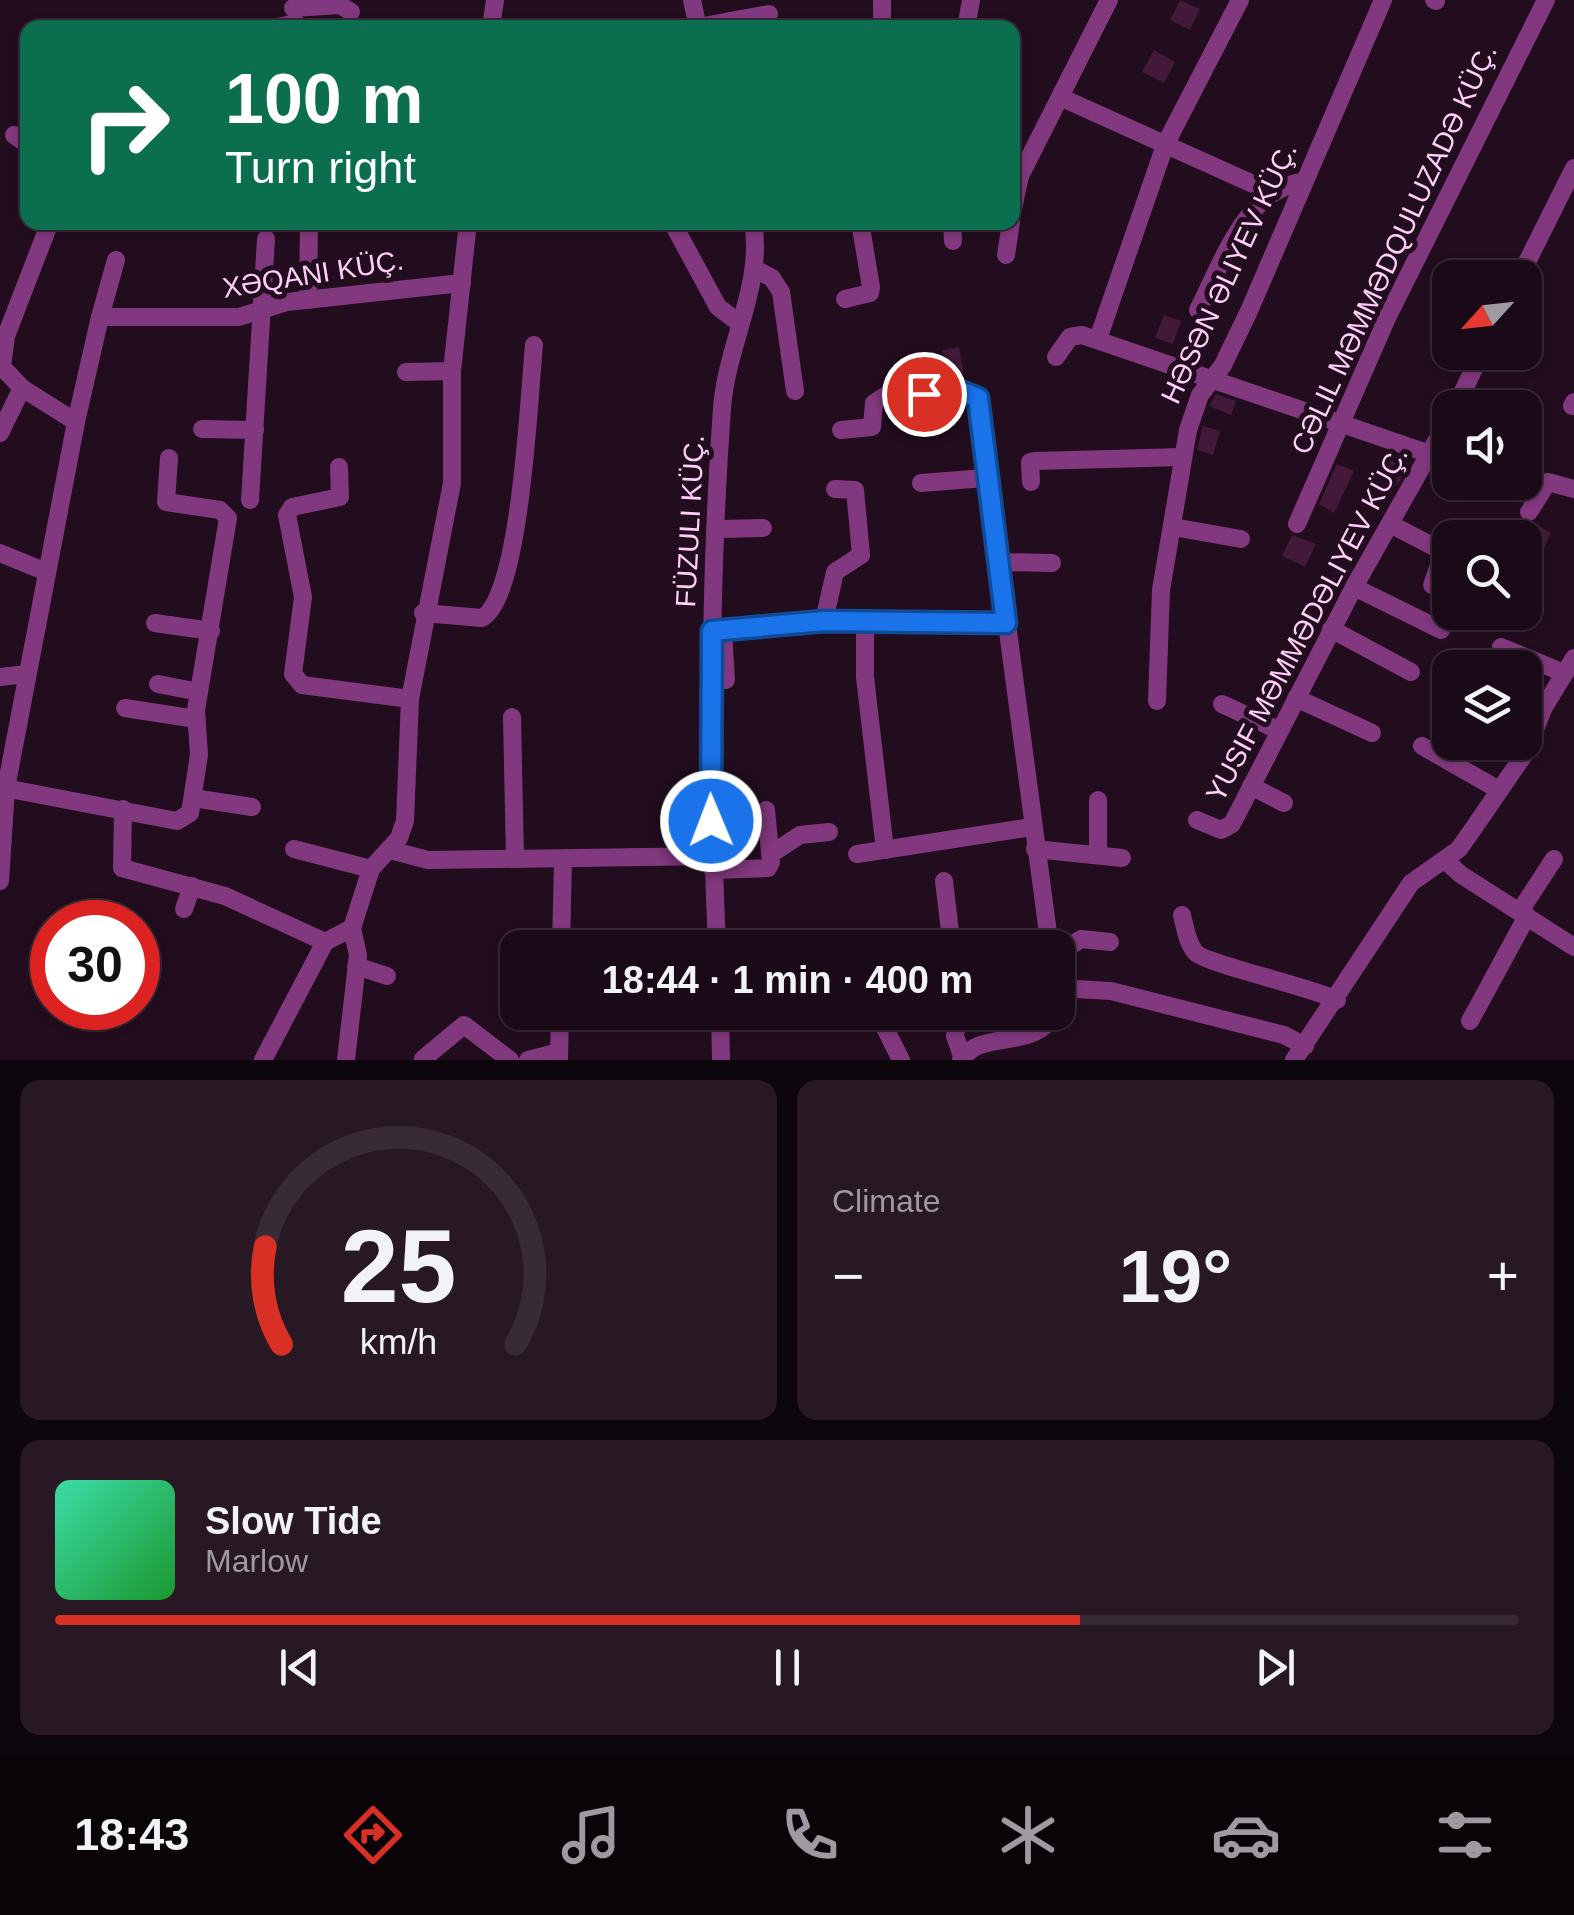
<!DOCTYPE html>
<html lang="en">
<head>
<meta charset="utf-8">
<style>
	:root { --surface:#1a0a17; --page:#271824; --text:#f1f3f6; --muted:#9f9aa1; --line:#382b36; --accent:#d93025 }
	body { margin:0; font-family:Arial,sans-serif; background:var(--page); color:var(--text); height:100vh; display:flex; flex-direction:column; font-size:38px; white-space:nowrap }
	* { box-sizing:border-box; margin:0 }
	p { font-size:32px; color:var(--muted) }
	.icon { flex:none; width:55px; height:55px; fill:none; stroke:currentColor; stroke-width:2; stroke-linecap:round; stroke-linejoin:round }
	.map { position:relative; height:1060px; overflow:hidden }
	.panel { display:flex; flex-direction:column; gap:20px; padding:20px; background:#0e060d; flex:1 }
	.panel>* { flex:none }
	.hud { position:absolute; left:20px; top:20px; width:1000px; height:210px; border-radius:20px; box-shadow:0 2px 8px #0004,0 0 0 2px var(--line); background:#0b6e4f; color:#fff; overflow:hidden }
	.needle { width:65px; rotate:243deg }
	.controls { position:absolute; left:1432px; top:260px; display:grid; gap:20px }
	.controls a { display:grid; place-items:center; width:110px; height:110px; border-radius:20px; background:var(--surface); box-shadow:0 2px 8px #0004,0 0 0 2px var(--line); font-size:50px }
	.speed { position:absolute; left:30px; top:900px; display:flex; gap:20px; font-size:50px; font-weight:700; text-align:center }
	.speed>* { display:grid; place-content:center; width:130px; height:130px; border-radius:50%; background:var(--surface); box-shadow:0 2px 8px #0004,0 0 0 2px var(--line); line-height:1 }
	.speed .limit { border:15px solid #d22; background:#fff; color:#111 }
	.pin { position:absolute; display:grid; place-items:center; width:85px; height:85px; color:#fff; margin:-42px; border:5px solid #fff; border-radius:50%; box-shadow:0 2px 10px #0007 }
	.me { position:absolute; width:110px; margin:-55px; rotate:359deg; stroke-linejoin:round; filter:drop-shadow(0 0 8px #0008) }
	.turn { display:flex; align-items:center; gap:35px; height:210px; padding:0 40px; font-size:45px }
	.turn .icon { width:130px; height:130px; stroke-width:2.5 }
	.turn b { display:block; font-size:70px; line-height:85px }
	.big { font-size:75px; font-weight:600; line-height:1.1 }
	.panel .card { flex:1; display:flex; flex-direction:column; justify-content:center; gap:15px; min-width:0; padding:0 35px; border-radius:20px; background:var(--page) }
	.panel .dial { align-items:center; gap:0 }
	.dial svg { height:260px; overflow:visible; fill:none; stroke:var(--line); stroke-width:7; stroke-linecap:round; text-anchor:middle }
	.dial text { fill:var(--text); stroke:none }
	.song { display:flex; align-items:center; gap:30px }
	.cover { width:120px; height:120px; border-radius:15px; background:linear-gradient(135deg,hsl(160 70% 55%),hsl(130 70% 35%)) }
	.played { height:10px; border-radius:5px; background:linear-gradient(90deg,var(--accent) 70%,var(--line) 70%) }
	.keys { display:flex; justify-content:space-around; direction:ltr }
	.heat { display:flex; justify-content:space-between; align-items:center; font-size:55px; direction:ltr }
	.panel .tiles { flex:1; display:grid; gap:20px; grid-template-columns:1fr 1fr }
	.card:last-child { grid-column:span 2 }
	.trip { position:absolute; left:500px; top:930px; width:575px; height:100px; border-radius:20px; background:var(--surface); box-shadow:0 2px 8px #0004,0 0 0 2px var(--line); font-weight:600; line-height:100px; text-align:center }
	.tabs { display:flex; height:160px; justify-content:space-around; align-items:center; background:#0a0409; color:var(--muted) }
	.tabs .icon { width:70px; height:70px }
	.tabs .current { color:var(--accent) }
	.tabs b { font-size:45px; color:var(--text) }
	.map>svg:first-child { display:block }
	.building { fill:#43193a }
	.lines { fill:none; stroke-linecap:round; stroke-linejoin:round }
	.minor { stroke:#82387e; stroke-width:18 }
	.route-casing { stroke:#114b97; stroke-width:25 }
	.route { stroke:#1a73e8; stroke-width:18 }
	.labels { text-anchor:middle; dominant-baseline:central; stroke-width:10; stroke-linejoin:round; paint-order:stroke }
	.street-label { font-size:28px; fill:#ffcff9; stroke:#220d1f }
</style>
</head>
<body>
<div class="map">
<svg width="1574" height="1060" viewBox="0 0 1574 1060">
	<rect width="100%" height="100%" fill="#220d1f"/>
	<g class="building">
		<polygon points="1180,0 1200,9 1190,30 1170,20"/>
		<polygon points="1154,50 1175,62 1164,83 1142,72"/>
		<polygon points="1164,315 1181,321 1173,344 1155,338"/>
		<polygon points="959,347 964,374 947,377 942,350"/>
		<polygon points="1216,394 1236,401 1231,415 1209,406"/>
		<polygon points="1203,426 1220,431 1213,455 1197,450"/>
		<polygon points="1392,456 1407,468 1395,489 1377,475"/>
		<polygon points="1337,464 1354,471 1334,513 1319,504"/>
		<polygon points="1534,523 1551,533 1525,589 1525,538 1520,538 1528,524"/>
		<polygon points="1292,535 1316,544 1305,567 1282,556"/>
	</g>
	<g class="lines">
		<g class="minor">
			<polyline points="692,0 698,28"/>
			<polyline points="1434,0 1436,1"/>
			<polyline points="293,8 340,5 351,12"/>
			<polyline points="698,27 769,14"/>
			<polyline points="273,28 296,23"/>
			<polyline points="491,28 495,0"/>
			<polyline points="882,28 882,0"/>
			<polyline points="966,28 971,0"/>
			<polyline points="1060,97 1273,193"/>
			<polyline points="14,135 28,145"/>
			<polyline points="1012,213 1020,176 1109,0"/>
			<polyline points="672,222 718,307 738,322"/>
			<polyline points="952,222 953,241"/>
			<polyline points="1006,255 1011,222"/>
			<polyline points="757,270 772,278 781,292 795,391"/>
			<polyline points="1519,278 1574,168"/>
			<polyline points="845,299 870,293 871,287 860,222"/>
			<polyline points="308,300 309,222"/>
			<path d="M1198 310C1221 266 1245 190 1302 182"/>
			<polyline points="100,317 116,260"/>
			<polyline points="1098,339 1165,145 1240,0"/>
			<polyline points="1056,357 1070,337 1082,335 1430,454"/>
			<polyline points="406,372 452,371"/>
			<polyline points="1572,406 1574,402"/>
			<polyline points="1455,408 1482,352"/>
			<polyline points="76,422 100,317 239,317 287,302 462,283"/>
			<polyline points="202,429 255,430"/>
			<polyline points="841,430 872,427 874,403 885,396 963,392 977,398 1050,948"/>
			<polyline points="0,433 22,388"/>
			<polyline points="339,467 340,497 292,507 287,515 303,597 293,674 302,685 410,699"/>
			<polyline points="1031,482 1030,462 1035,461 1182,457"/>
			<polyline points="921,483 985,478"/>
			<polyline points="250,500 266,239"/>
			<polyline points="1529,512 1548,482 1574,489"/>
			<polyline points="1297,524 1387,318 1546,0"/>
			<polyline points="1390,524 1444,552 1432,585"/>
			<polyline points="1173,527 1241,539"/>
			<polyline points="719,529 763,528"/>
			<polyline points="0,553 44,571"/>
			<polyline points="997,562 1052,563"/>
			<polyline points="1354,587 1441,630"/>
			<path d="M423 613 482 618C521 597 529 394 534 345"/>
			<polyline points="865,620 865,677 885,850"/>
			<polyline points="824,621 835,572 861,555 855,490 835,489"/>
			<polyline points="155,623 211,631"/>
			<polyline points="1331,629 1411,672"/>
			<polyline points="712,631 824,621 1006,623"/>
			<polyline points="723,631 726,680"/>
			<polyline points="1501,647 1564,673"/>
			<polyline points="0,677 26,674"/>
			<polyline points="158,684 199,692"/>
			<polyline points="1296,698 1372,733"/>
			<polyline points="1157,701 1161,590 1188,430 1200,395 1223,365 1249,311 1383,0"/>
			<polyline points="1222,704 1278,730"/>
			<polyline points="125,708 196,719"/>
			<polyline points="512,717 515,859"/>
			<polyline points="1422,746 1499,790"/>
			<polyline points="1251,786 1284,803"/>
			<polyline points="0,787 177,821 190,813 199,755 196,710 228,518 220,510 166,502 169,458"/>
			<polyline points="193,798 252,807"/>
			<polyline points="123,809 122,868 225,896 325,942"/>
			<polyline points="1197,820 1221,830 1232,824 1354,587 1450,417"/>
			<polyline points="294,849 371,869"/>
			<polyline points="1035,849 1122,858"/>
			<polyline points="390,850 428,860 713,856"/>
			<polyline points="771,854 800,835 829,832"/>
			<polyline points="857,854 1032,827"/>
			<polyline points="1098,854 1098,800"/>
			<polyline points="1445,860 1460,874 1574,947"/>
			<polyline points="713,870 768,868 771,862 766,810"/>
			<polyline points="0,881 6,788 76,422 22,388 2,367 6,336 50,222"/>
			<polyline points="944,881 952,948"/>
			<polyline points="184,909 192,886"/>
			<polyline points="1520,911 1554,859"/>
			<path d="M1182 915C1185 927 1187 942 1195 952 1205 964 1312 987 1337 1000"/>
			<polyline points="561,948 563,859"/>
			<path d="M717 948C709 767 709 588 722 408 727 343 764 285 753 222"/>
			<polyline points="1058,954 1081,939 1110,942"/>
			<polyline points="356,966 387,976"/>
			<polyline points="1058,988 1111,991 1284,1035 1305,1046"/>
			<polyline points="720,1012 721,1060"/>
			<polyline points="959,1012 955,1036 962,1056"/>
			<polyline points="881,1020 901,1060"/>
			<polyline points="1470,1021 1527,916"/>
			<polyline points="423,1059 464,1025 510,1060"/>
			<polyline points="263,1060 325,942 352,928 371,869 399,838 405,821 410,699 452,483 452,371 468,222"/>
			<polyline points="346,1060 358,955 352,928"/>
			<polyline points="528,1060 559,1052"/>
			<polyline points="559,1060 560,1012"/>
			<path d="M961 1060C981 1028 1037 1052 1055 1012"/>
			<polyline points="1294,1060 1411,883 1459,849 1473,829 1526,752 1544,707 1574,658"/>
		</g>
	</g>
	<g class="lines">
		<g class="route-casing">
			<polyline id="route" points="711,821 712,631 824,621 1006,623 978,398 963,392 924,394"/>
		</g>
		<use href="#route" class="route"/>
	</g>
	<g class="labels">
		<g class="street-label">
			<text transform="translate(1394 249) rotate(-65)">CƏLIL MƏMMƏDQULUZADƏ KÜÇ.</text>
			<text transform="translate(1229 273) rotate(-65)">HƏSƏN ƏLIYEV KÜÇ.</text>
			<text transform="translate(313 274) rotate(-9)">XƏQANI KÜÇ.</text>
			<text transform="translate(690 521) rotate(-87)">FÜZULI KÜÇ.</text>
			<text transform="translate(1307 624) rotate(-62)">YUSIF MƏMMƏDƏLIYEV KÜÇ.</text>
		</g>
	</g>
</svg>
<div class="controls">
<a><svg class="needle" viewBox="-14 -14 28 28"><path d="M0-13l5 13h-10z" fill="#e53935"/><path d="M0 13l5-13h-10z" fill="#9f9aa1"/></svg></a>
<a><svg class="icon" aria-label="sound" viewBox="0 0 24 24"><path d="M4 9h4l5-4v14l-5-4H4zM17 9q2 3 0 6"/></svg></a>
<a><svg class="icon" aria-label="search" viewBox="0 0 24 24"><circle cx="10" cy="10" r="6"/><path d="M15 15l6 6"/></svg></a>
<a><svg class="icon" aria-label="layers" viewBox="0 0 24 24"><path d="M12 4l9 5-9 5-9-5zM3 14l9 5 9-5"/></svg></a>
</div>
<div class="speed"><div class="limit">30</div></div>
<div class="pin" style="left:924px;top:394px;background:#d93025"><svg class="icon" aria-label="arrive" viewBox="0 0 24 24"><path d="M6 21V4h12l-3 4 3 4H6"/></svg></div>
<svg class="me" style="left:711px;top:821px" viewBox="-20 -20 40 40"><circle r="17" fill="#1a73e8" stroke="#fff" stroke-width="3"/><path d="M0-11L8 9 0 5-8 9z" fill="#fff"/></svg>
<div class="trip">18:44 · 1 min · 400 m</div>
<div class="hud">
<div class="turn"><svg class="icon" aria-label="right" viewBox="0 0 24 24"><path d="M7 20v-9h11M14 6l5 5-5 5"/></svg><div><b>100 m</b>Turn right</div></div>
</div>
</div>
<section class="panel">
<div class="tiles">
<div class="card dial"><svg viewBox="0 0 100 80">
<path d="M14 69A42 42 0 1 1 86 69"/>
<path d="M14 69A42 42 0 0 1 9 39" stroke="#d93025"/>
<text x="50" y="56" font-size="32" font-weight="700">25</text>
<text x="50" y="72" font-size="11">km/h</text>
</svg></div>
<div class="card"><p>Climate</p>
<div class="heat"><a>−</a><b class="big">19°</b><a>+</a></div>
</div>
<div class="card">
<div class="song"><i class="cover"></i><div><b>Slow Tide</b><p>Marlow</p></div></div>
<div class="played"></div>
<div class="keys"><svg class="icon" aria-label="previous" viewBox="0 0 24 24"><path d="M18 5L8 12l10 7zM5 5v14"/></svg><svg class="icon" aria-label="pause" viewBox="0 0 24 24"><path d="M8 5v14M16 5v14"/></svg><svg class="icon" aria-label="next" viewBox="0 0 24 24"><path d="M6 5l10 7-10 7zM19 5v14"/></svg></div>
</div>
</div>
</section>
<nav class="tabs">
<b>18:43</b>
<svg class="icon current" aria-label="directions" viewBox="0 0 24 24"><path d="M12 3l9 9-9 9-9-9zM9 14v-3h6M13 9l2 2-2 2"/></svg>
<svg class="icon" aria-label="music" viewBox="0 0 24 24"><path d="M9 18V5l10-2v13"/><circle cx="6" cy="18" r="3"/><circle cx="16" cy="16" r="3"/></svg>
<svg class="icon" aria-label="phone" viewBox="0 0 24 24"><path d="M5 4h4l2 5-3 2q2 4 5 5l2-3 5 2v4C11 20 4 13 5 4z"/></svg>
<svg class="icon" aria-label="climate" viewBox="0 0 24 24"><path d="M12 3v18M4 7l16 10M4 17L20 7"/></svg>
<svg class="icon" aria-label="car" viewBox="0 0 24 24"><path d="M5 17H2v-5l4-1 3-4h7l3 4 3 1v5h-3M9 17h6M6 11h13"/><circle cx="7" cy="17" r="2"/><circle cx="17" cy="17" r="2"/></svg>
<svg class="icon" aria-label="filters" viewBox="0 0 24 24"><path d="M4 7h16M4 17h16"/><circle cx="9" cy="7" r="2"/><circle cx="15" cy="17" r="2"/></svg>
</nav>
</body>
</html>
